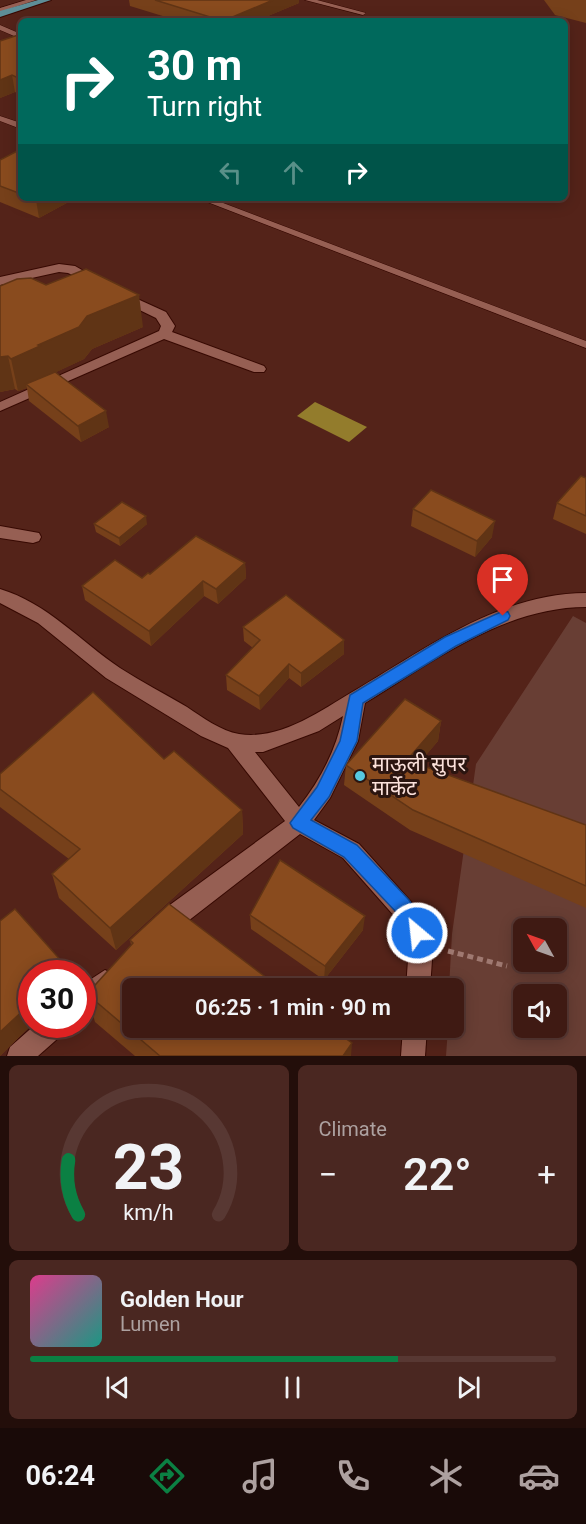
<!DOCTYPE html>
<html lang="en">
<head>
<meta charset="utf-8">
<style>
	:root { --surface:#3f1a13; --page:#4a2721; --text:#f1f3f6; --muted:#ada1a0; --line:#583833; --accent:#0b8043 }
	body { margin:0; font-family:Roboto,"Noto Sans Devanagari",sans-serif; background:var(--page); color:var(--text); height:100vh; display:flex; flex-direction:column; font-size:22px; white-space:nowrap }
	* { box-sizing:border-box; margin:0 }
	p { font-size:20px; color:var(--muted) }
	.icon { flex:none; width:33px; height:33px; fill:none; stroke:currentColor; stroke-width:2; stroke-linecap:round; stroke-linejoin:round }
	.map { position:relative; height:1056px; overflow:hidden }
	.side { display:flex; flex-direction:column; gap:9px; padding:9px; background:#230e0a; flex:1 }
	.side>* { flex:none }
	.hud { position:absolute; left:18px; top:18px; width:550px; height:183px; border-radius:9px; box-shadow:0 3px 15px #0003,0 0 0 2px var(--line); background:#00695c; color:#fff; overflow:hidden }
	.needle { width:39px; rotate:310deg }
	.fabs { position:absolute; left:513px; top:918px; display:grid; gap:12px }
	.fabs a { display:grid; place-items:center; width:54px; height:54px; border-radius:9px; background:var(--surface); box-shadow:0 3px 15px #0003,0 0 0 2px var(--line); font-size:30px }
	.speed { position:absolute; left:18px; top:960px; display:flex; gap:12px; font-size:30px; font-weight:700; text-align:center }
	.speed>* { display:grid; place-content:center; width:78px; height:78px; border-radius:50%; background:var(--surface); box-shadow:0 3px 15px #0003,0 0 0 2px var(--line); line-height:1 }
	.speed .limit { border:9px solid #d22; background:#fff; color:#111 }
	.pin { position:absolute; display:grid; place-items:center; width:51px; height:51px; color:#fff; margin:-62px -26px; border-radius:50% 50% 50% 0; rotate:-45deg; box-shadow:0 0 6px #0007 }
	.pin .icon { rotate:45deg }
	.me { position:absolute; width:66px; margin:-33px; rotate:332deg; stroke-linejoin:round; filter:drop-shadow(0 0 4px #0008) }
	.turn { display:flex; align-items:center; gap:21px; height:126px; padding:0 30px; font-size:27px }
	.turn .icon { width:78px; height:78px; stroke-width:2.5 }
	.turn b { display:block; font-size:42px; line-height:51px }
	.lanes { display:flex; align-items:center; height:57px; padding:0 30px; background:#0003; justify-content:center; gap:30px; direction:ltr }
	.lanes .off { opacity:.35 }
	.big { font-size:45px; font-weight:600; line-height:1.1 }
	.side .card { flex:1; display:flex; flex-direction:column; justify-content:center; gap:9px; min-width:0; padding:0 21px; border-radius:9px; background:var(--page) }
	.side .dial { align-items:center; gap:0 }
	.dial svg { height:156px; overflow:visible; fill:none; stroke:var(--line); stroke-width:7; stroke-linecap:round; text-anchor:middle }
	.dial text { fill:var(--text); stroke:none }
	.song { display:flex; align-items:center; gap:18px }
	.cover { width:72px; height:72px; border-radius:9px; background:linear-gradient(135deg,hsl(330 70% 55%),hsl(170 70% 35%)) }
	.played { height:6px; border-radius:3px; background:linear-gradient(90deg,var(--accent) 70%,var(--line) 70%) }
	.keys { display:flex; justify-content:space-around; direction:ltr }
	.heat { display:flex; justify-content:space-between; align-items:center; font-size:33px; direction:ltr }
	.side .tiles { flex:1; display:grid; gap:9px; grid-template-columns:1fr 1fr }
	.card:last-child { grid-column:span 2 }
	.trip { position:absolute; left:122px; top:978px; width:342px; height:60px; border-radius:9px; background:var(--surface); box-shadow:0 3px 15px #0003,0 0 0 2px var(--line); font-weight:600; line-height:60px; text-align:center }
	.tabs { display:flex; height:96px; justify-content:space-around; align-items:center; background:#190a08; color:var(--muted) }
	.tabs .icon { width:42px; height:42px }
	.tabs .selected { color:var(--accent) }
	.tabs b { font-size:27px; color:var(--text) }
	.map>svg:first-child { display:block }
	.green { fill:#683e34; fill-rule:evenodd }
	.water { fill:#937c2c }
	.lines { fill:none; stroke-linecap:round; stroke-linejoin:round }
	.service-casing { stroke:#370902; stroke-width:1 }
	.minor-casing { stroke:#370902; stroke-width:2 }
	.primary-casing { stroke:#370902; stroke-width:2 }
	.path { stroke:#9f7971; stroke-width:5; stroke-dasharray:6 4; stroke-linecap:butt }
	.service { fill:#965f53; fill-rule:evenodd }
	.minor { fill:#965f53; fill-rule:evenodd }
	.primary { fill:#5e8e97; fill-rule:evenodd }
	.wall { fill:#76401a }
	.shaded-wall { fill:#603415 }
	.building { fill:#894b1e; stroke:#603415; stroke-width:1.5 }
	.route { fill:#1a73e8; stroke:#114b97; stroke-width:1.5 }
	.poi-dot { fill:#56c9e1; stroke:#2b1510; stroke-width:2 }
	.labels { text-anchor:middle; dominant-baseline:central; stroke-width:6; stroke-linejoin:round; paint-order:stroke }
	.near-poi-label { font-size:21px; fill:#fbe1db; stroke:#2b1510; text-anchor:start }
</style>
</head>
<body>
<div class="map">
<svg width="586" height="1056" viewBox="0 0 586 1056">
	<rect width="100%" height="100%" fill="#542319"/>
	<path class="green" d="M573 616 586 623V1056H446L448 1028H453V988H449L452 934 476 764ZM524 928H556V962H524ZM524 994H556V1028H524Z"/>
	<polygon class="water" points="315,402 367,427 349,442 297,416"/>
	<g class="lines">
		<g class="service-casing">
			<g id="service">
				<polygon points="26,0 36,0 0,12 0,8"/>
				<polygon points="305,0 317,0 366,13 363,15"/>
				<polygon points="0,25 21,34 21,39 0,30"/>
				<polygon points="0,116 21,123 21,129 0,121"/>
				<polygon points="197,198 210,198 586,341 586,348"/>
			</g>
		</g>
		<g class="minor-casing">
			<g id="minor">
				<polygon points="59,264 75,266 103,282 97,286 68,273 59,272 0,285 0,277"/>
				<polygon points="122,292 166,312 175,326 172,332 264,366 266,369 264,372 254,372 164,339 0,411 0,402 159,331 161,326 156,318 117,299 116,296"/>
				<polygon points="0,526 39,533 41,537 39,541 33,543 0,538"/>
				<path d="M0 589C47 603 80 641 120 668 142 682 165 694 187 707 202 717 221 731 239 734 282 741 324 708 359 688 428 647 502 593 586 593V607C504 607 432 662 365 703L358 741 330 798 314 820 359 844 421 913 433 946 430 988H406L409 946 404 927 343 858 300 834 170 935 162 938 154 935 151 927 154 919 167 907 285 821 228 748 201 736 106 678 38 623 0 603ZM343 716C336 750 321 779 299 807L255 752H263L319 731Z"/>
				<path d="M105 970 113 974 117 982C111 995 96 1007 82 1013V985Z"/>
				<polygon points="36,1024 67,1024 64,1033 38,1056 7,1056 10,1047"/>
				<polygon points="403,1028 427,1028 425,1056 401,1056"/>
			</g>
		</g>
		<g class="primary-casing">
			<polygon id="primary" points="38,0 51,0 0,17 0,11"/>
		</g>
		<polyline class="path" points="448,951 507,966"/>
		<use href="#service" class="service"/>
		<use href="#minor" class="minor"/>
		<use href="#primary" class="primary"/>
	</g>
	<g class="wall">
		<polygon points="129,0 299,0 299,3 256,21 179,21 130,6"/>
		<polygon points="544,0 586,0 586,23 555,15"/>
		<polygon points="21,34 21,93 19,94 15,92 0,98"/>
		<polygon points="21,149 21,198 76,198 39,218 0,202 0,160"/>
		<polygon points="220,198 236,198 229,202"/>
		<polygon points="0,286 143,327 92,349 84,359 56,372 109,427 81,442 29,401 27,388 18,391 15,389 0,392"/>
		<polygon points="586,478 586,534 553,519 557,503"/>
		<polygon points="413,509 492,537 475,557 411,526"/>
		<polygon points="94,524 147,524 120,546 96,532"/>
		<polygon points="245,563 246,578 218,604 204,596 151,646 85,600 82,586 142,578 150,574"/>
		<polygon points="243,627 344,640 344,654 301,687 289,678 260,710 227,690 226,675 253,648 244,641"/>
		<polygon points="441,721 438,741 418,764 586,825 586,908 410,830 344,785 346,765"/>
		<polygon points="164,759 242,810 243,834 116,950 59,898 52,874 69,859 0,807 0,774"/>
		<polygon points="250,915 363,930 324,980 251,929"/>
		<polygon points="130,940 351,1056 135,1056 95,1022 87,994 131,945"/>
		<polygon points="32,974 32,1024 0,1056"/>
	</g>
	<g class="shaded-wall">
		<polygon points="273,0 299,0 299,3 256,21 223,21"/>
		<polygon points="12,75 15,92 0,98 0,80"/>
		<polygon points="21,75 21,93 19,94 16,77"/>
		<polygon points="40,198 76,198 39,218 36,200"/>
		<polygon points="229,198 236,198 229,202"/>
		<polygon points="139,295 143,327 92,349 84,359 46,377 26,384 27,388 18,391 11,359 38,345 87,316"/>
		<polygon points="8,356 15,389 0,392 0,357"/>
		<polygon points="106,411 109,427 81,442 78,426"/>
		<polygon points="146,516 147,524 120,546 119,538"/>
		<polygon points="495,521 492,537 475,557 477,541"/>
		<polygon points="245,563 246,578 218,604 216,589"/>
		<polygon points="203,581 204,596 151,646 149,631"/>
		<polygon points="344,640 344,654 301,687 301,673"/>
		<polygon points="289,664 289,678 260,710 259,696"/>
		<polygon points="441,721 438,741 405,780 407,760"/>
		<polygon points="242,810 243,834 116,950 110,928"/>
		<polygon points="365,916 363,930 324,980 325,966"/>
		<polygon points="28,1006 32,1015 32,1024 0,1056 0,1032"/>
		<polygon points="352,1043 351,1056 343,1056"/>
	</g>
	<g class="building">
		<polygon points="155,0 273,0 223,21"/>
		<polygon points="21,34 21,75 16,77 12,75 0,80 0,41"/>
		<polygon points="21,149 21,194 0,186 0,160"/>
		<polygon points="30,198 40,198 36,200"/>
		<polygon points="86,269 139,295 87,316 79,327 38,345 40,346 11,359 8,356 0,357 0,286 17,279 31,278 46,285"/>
		<polygon points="55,372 106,411 78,426 26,384"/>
		<polygon points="581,476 586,478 586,516 557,503"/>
		<polygon points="431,490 495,521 477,541 413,509"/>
		<polygon points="122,502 146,516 119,538 94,524"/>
		<polygon points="196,536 245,563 216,589 203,581 149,631 82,586 115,560 142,578 148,573 150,574"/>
		<polygon points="286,595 344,640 301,673 289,664 259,696 226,675 260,640 243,627"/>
		<polygon points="93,692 164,759 174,751 242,810 110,928 52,874 80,849 0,789 0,774"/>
		<polygon points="405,699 441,721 407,760 586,825 586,886 413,810 346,765"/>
		<polygon points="280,860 365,916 325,966 250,915"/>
		<polygon points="169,904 280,988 132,988 132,1028 331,1028 352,1043 343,1056 160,1056 87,994 133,943 130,940"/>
		<polygon points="15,909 72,973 32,974 32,1006 28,1006 0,1032 0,921"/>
	</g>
	<polygon class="route" points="503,611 508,612 510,616 508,620 456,646 363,703 357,741 329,797 311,820 357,845 409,900 420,915 427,933 424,940 417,942 410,940 405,925 396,912 344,857 293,828 290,823 317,787 340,741 350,695 445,637"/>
	<circle class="poi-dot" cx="360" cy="776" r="6"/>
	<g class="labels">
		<g class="near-poi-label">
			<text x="372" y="764">माऊली सुपर<tspan x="372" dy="24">मार्केट</tspan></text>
		</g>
	</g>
</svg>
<div class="fabs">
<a><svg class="needle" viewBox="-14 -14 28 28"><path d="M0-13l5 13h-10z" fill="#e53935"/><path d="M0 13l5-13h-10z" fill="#ada1a0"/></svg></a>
<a><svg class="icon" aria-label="sound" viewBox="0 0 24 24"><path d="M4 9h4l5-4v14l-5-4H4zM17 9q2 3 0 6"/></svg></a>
</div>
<div class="speed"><div class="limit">30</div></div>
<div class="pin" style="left:503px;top:616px;background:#d93025"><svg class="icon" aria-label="arrive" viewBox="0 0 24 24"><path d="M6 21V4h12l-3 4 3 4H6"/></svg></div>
<svg class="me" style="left:417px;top:933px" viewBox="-20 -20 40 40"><circle r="17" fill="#1a73e8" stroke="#fff" stroke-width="3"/><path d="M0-11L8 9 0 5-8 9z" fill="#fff"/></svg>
<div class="trip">06:25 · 1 min · 90 m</div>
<div class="hud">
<div class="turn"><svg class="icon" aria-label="right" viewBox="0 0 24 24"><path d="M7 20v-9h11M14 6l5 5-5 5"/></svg><div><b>30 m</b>Turn right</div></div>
<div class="lanes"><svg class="icon off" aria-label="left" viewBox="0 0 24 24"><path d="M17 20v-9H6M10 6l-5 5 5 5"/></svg><svg class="icon off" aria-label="ahead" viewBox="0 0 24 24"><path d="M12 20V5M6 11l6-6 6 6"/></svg><svg class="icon" aria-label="right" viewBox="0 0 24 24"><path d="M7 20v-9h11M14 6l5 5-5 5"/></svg></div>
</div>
</div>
<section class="side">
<div class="tiles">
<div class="card dial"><svg viewBox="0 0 100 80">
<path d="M14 69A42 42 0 1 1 86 69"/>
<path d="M14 69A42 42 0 0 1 9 41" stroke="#0b8043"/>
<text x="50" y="56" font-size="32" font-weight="700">23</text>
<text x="50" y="72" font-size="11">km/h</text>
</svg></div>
<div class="card"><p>Climate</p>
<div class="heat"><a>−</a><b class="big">22°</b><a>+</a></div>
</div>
<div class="card">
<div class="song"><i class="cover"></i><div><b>Golden Hour</b><p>Lumen</p></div></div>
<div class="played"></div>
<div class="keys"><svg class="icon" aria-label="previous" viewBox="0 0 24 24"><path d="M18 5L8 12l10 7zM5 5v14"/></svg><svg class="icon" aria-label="pause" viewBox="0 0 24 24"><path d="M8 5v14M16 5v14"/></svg><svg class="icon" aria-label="next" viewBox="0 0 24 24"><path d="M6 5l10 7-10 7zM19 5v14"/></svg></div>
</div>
</div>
</section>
<nav class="tabs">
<b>06:24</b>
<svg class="icon selected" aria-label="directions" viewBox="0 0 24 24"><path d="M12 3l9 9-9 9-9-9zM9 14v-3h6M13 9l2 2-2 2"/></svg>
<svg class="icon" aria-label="music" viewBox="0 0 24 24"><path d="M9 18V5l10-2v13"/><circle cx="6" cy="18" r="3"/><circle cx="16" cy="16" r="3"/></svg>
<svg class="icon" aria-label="phone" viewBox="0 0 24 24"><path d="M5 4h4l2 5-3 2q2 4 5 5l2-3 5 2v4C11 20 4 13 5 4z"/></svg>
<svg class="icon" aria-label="climate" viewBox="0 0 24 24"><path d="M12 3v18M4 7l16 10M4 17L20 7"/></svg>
<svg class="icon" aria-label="car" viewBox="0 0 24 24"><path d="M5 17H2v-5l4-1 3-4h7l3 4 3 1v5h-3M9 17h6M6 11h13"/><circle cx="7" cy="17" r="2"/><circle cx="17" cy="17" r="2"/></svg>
</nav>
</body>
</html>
